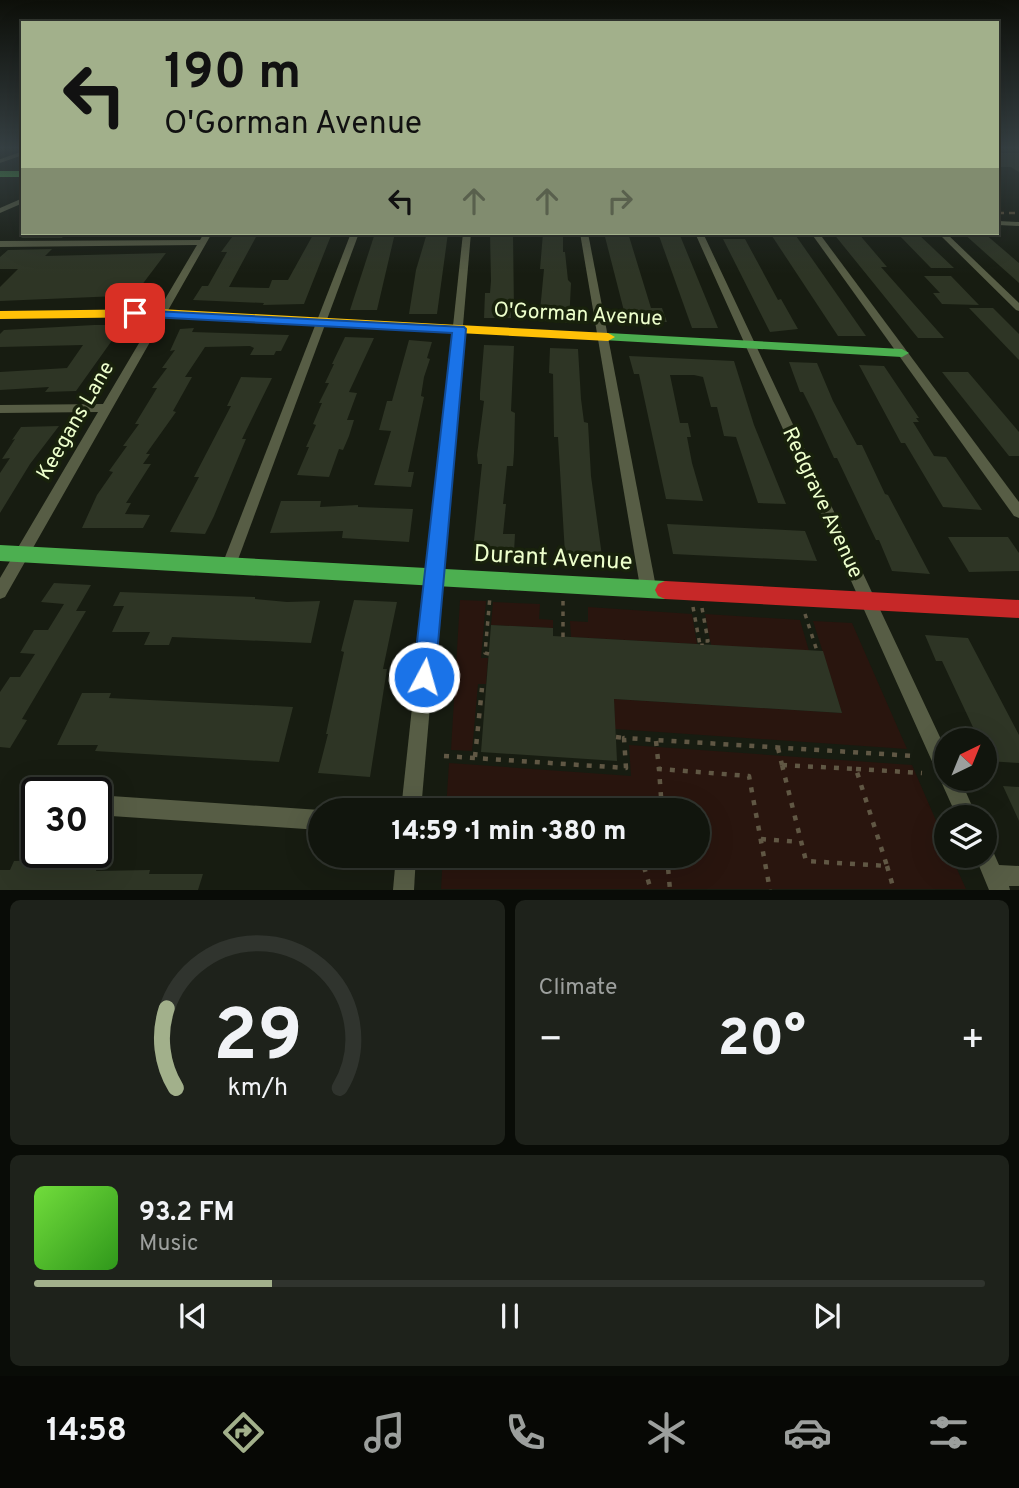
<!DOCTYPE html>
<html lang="en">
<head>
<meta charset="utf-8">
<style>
	:root { --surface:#11150d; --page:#1e221b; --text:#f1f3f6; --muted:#9c9f9d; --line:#30342e; --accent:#a2b08b }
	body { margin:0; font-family:Overpass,sans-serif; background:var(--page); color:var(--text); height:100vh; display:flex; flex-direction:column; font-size:26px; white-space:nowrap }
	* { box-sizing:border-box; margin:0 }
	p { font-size:23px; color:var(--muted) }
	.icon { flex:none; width:38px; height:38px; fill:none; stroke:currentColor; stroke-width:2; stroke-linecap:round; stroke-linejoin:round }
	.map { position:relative; height:890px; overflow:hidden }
	.drawer { display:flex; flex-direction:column; gap:10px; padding:10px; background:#090c07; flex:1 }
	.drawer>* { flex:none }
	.hud { position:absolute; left:21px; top:21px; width:978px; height:214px; border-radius:0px; box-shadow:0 7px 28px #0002,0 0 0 2px var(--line); background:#a2b08b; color:#111; overflow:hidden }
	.needle { width:46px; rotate:43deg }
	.tools { position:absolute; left:934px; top:728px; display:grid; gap:14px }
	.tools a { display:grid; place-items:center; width:63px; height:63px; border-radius:50%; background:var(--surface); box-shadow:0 7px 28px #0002,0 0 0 2px var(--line); font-size:35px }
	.speed { position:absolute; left:21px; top:777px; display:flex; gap:14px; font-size:35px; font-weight:700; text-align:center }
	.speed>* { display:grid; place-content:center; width:91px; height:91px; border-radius:50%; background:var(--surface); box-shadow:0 7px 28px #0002,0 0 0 2px var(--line); line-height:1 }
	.speed .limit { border:4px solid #111; border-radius:10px; background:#fff; color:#111 }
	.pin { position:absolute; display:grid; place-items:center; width:60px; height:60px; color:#fff; margin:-30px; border-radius:14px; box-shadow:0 4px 10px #0006 }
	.me { position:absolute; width:77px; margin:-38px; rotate:6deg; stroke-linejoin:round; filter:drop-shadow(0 0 5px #0008) }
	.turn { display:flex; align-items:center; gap:24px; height:147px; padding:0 28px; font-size:32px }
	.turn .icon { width:91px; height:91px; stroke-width:2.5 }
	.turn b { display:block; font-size:49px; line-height:60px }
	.lanes { display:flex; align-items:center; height:66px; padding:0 28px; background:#0003; justify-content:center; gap:35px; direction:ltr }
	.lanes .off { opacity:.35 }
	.big { font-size:52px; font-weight:800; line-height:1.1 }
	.drawer .card { flex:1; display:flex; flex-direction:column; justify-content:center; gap:10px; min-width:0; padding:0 24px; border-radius:10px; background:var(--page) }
	.drawer .dial { align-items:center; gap:0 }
	.dial svg { height:182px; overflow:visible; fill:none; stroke:var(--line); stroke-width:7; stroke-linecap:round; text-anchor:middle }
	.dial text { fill:var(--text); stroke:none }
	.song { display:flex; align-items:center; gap:21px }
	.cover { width:84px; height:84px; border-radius:10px; background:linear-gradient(135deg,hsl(100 70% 55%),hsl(110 70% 35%)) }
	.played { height:7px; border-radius:4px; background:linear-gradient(90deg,var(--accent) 25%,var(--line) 25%) }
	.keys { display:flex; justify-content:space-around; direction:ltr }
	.heat { display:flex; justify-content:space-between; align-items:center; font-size:38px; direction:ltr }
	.drawer .tiles { flex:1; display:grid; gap:10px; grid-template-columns:1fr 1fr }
	.card:last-child { grid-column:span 2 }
	.trip { position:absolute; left:308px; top:798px; width:402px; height:70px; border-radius:35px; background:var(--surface); box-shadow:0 7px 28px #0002,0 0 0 2px var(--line); font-weight:800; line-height:70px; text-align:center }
	.tab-bar { display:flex; height:112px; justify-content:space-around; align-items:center; background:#070805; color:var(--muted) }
	.tab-bar .icon { width:49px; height:49px }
	.tab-bar .selected { color:var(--accent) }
	.tab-bar b { font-size:32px; color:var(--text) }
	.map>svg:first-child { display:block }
	.green { fill:#29150e }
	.building { fill:#2e3525 }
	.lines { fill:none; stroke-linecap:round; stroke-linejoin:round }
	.path-far1 { stroke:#605744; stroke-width:3.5; stroke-dasharray:4.5 6; stroke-linecap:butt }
	.path { stroke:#605744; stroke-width:4.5; stroke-dasharray:5 8; stroke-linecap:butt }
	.lane { stroke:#575d45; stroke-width:3.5 }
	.street { fill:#575d45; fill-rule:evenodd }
	.fast { fill:#4caf50; fill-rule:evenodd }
	.slow { fill:#ffc107; fill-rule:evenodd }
	.jam { fill:#c62828; fill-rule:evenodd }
	.rail { stroke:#5e523b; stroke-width:2.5; stroke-dasharray:6 5; stroke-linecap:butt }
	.route { fill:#1a73e8; stroke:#114b97; stroke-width:2 }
	.labels { text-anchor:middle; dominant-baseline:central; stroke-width:7; stroke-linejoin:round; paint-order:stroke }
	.street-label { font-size:21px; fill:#edffcc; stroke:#18210c }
	.near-street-label { font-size:24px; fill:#edffcc; stroke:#18210c }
</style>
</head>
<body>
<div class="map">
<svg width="1019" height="890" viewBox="0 0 1019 890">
	<rect width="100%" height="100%" fill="#171c11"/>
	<g class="green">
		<polygon points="460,600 486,601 481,658 488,658 486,684 478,684 472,751 451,750"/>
		<polygon points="493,602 540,604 539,619 553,620 553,628 491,625"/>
		<polygon points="588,607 692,614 697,644 571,637 570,621 588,622"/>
		<polygon points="705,614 800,620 809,651 711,645"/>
		<polygon points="813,621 852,623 907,749 615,729 614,699 842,713"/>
		<polygon points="629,745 912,765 947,846 947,856 951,856 966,889 441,889 443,856 698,856 698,810 446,810 449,763 631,776"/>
	</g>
	<g class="building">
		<polygon points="998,153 1019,153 1019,172 1011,167 998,167"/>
		<polygon points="27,233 66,233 62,238 21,238"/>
		<polygon points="235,233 254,233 252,237 256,237 229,287 269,288 272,280 288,280 314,233 332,233 304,304 263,305 264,303 193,300 202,286 208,286 227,252 221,252"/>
		<polygon points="375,233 395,233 377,310 350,310"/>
		<polygon points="427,233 448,233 437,314 409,314 416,270"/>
		<polygon points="490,233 513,233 514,310 511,310 511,318 484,318 485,293 490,293 491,281"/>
		<polygon points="543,233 561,233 563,236 563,252 565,252 568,280 571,283 569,323 544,321 544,311 540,311 544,269 540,269"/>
		<polygon points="604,233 628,233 651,308 662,308 667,322 622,323 619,311 624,311"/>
		<polygon points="658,233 679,233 718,328 692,328"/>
		<polygon points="770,233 794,233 866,336 838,336"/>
		<polygon points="833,233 858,233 887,267 881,267 944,338 918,338"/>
		<polygon points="897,233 917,233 954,268 931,268"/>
		<polygon points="963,233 984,233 1019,263 1019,283"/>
		<polygon points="723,239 745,239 778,300 781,299 798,329 770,332"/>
		<polygon points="52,249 45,256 166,253 132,298 116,299 118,296 0,301 0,287 18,269 0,269 0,257 8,250"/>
		<polygon points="924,276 951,276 979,305 942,304 933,293 940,293"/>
		<polygon points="969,308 993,308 1019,334 1019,360"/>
		<polygon points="94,325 123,325 76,391 45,392 49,387 0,390 0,372 67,368 83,345 0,347 0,334 4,330"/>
		<polygon points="194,328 192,332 289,335 281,351 276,351 274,355 250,355 254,348 250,346 205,347 185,377 192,377 173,411 176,412 146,454 150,454 143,464 151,464 126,503 131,503 125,514 150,515 143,528 82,528 97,495 113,472 109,471 127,446 123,446 139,424 135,424 157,388 152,388 167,368 162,368 175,350 170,351 180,329"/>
		<polygon points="345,337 374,338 349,392 357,393 347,420 354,420 349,436 343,450 339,449 329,477 297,475 309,447 306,447 316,425 313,424 322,403 319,403 329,383 325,383 334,364 332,364"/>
		<polygon points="409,340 432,342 427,358 430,359 424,377 421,396 424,397 408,472 414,472 411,487 374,485 391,431 379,430 387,401 392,401"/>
		<polygon points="484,345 514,346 511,411 515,413 514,452 513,466 507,466 503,504 506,504 503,534 515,534 514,552 473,550 482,464 478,464 477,455 484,401 480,400 480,393"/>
		<polygon points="550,348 578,349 581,399 584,422 588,423 591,476 602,556 565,554 558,437 554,437 553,374 549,373"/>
		<polygon points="629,356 734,361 754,425 786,504 758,503 736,437 724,436 717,407 711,407 703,377 694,375 670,375 680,423 688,423 691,437 687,437 692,463 703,501 666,499 639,374 634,374"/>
		<polygon points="789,362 817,363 833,401 857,445 862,445 885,494 888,495 930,574 892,571 879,540 876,540 837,458 834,458 813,412 803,392 800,392"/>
		<polygon points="859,365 884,366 919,418 916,418 919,422 913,422 934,456 946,457 982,510 943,507 905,443 901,443"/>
		<polygon points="942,372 968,372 1019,432 1019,456 1009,456"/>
		<polygon points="241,377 272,378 242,439 246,439 214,516 205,534 170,532 199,477 194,477 231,406 227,406"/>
		<polygon points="59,426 30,464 0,513 0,473 10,458 2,459 15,439 12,440 21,427"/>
		<polygon points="281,501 321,501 320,507 358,505 358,507 413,509 409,542 342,538 343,531 270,533"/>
		<polygon points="667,524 805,531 817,561 673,554"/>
		<polygon points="948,537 1008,537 1019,553 1019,571 969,572"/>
		<polygon points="54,583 91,585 76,611 86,611 22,719 27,720 10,748 0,747 0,692 10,677 20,677 35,654 20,653 34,630 48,630 64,604 41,602"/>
		<polygon points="120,592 255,597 255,599 287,602 320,601 311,643 172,637 169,645 144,645 150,632 112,632 124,606 113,606"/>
		<polygon points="354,600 397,602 383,669 387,669 370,777 318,773 328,734 326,734 344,652 341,651"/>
		<polygon points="491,625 553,628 553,636 823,651 842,713 614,699 617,761 481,752"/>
		<polygon points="925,635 968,638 1019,735 1019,763 988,761 985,740 979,740 942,661 936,661"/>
		<polygon points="82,693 111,693 109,698 293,707 279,762 95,751 98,745 57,745"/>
		<polygon points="1003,786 1019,787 1019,821"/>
		<polygon points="47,860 45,866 98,865 96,871 150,870 149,874 203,874 198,890 0,890 0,870 10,870 14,861"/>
	</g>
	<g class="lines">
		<g class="path-far1">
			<polyline points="563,601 563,637"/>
			<polyline points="693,607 700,645"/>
			<polyline points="702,608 708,641 702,641 702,645"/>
			<polyline points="805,614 817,651"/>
			<polyline points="489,654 485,653 490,596"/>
		</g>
		<g class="path">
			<polyline points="616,737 624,738"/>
			<polyline points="656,741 659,769"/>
			<polyline points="778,748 782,765"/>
			<polyline points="444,756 626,768 624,738 915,756"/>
			<polyline points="475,757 482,688"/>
			<polygon points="782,765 856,769 887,866 806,861"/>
			<polyline points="856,769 922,773"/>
			<polyline points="662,810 659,769 749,776 770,890"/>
			<polyline points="761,839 800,842"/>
			<polyline points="667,856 670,890"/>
			<polyline points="887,866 894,890"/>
			<polyline points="644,867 651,890"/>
		</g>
		<polyline class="lane" points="0,161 23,153"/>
		<g class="street">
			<polygon points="23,198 23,203 0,213 0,208"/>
			<polygon points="998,221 1019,222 1019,226 998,225"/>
			<polygon points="204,233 212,233 5,597 0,599 0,578 98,412 0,413 0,405 103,404 197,245 0,247 0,241 200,240"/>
			<polygon points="351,233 359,233 236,565 234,570 229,571 224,570 222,565"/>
			<polygon points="463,233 471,233 421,810 401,810"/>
			<polygon points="580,233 588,233 656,587 653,592 648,594 643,592 640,587"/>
			<polygon points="695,233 703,233 947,752 947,779 960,779 977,817 957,817"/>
			<polygon points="811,233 819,233 1019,502 1019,518 1014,516"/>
			<polygon points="938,233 946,233 1019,303 1019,311 1016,310"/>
			<polygon points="32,791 38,793 37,812 25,808 22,801 25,794"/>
			<polygon points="96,795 320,810 320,830 96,815"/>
			<polygon points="985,846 992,849 999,865 1019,866 1019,886 1009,886 1010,890 989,890 975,856 985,856"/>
			<polygon points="396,856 416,856 414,890 393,890"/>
		</g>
		<g class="fast">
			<rect x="0" y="171" width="23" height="6"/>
			<polygon points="608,333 902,349 909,353 902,357 603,340 601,337"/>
			<polygon points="0,545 665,581 672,584 675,590 672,596 665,599 0,561"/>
		</g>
		<polygon class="slow" points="160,309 608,333 615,337 608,341 160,317 0,319 0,311"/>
		<polygon class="jam" points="665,581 1019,600 1019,618 665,599 658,596 655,590 658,584"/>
		<polyline class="rail" points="998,213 1019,213"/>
	</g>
	<linearGradient id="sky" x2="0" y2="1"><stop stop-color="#0d0f09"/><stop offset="0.54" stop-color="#364043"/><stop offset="1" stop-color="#364043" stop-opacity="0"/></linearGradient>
	<rect width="1019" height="274" fill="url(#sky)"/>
	<polygon class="route" points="135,310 464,327 466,329 435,677 432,685 424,688 416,685 413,677 452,333 131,316 129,313"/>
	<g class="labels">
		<g class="street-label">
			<text transform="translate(578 315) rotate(3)">O'Gorman Avenue</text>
			<text transform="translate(76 421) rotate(-60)">Keegans Lane</text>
			<text transform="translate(822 503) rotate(65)">Redgrave Avenue</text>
		</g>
		<g class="near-street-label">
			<text transform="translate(553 559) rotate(3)">Durant Avenue</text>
		</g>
	</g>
</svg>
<div class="tools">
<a><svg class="needle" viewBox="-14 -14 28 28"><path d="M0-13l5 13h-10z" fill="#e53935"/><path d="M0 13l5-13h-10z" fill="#9c9f9d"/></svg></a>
<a><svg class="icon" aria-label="layers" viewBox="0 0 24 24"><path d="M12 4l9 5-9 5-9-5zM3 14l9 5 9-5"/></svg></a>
</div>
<div class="speed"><div class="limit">30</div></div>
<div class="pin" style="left:135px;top:313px;background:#d93025"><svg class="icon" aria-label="arrive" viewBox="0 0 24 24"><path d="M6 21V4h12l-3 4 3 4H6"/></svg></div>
<svg class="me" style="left:424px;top:677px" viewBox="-20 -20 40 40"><circle r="17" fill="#1a73e8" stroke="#fff" stroke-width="3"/><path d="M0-11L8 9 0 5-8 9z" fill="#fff"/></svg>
<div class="trip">14:59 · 1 min · 380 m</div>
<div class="hud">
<div class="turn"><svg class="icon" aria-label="left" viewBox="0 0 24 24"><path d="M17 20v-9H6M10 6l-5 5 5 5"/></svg><div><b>190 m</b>O'Gorman Avenue</div></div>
<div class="lanes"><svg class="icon" aria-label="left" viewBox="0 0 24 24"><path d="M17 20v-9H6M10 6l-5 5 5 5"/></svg><svg class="icon off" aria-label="ahead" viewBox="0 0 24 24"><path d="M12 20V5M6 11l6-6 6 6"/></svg><svg class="icon off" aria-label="ahead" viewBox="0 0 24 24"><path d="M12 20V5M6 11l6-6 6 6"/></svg><svg class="icon off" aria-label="right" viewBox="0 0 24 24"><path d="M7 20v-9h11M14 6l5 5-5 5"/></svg></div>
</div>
</div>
<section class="drawer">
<div class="tiles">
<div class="card dial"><svg viewBox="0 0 100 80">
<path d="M14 69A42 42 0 1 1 86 69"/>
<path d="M14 69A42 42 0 0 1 10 34" stroke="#a2b08b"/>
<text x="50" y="56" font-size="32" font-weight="700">29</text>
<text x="50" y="72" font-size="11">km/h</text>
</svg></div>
<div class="card"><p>Climate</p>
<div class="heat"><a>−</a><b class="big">20°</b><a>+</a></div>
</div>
<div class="card">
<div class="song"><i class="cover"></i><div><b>93.2 FM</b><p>Music</p></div></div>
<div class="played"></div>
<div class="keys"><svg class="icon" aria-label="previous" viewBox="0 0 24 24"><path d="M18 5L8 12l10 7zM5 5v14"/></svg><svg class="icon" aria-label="pause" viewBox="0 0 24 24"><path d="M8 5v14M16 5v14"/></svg><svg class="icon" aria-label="next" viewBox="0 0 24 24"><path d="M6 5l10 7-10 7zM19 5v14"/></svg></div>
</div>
</div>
</section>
<nav class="tab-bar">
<b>14:58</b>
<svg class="icon selected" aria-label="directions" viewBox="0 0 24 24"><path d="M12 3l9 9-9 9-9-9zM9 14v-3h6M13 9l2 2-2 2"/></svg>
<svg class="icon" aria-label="music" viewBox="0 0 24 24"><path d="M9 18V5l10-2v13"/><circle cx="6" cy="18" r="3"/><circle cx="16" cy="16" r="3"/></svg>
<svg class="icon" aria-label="phone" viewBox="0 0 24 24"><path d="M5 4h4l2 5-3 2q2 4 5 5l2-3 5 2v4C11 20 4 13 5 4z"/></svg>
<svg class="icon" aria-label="climate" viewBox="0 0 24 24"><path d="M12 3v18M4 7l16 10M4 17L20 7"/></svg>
<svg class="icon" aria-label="car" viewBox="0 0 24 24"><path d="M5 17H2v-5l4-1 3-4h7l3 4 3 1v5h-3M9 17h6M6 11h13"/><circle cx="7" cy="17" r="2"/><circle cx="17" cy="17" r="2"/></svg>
<svg class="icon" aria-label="filters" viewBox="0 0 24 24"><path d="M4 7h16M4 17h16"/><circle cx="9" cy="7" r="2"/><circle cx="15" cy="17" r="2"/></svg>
</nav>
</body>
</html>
